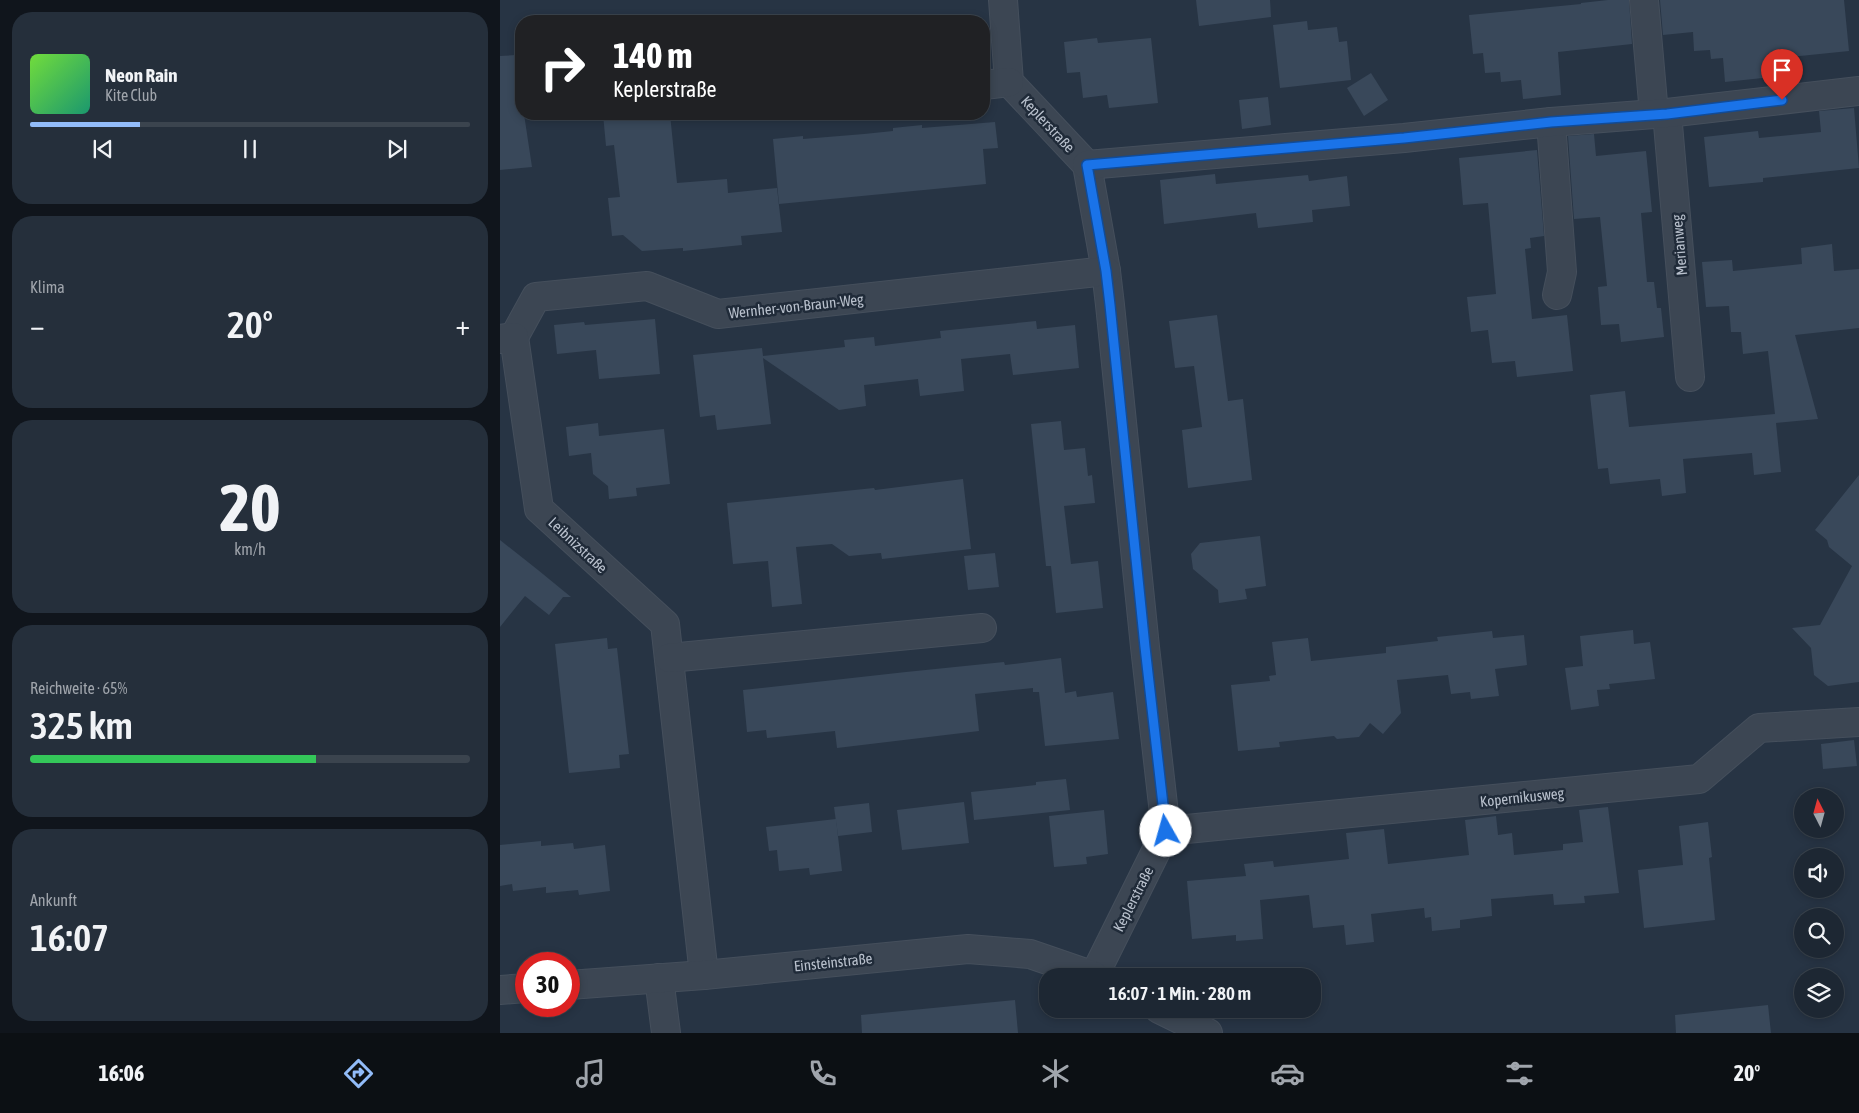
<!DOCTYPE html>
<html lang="de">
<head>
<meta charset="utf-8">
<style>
	:root { --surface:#1d2733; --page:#252f3b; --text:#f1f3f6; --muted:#a0a5ac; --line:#3b444e; --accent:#92bcf9 }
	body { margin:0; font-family:"Asap Condensed",sans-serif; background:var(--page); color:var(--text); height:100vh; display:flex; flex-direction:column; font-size:19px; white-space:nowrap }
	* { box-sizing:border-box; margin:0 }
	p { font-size:16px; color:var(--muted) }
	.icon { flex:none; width:28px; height:28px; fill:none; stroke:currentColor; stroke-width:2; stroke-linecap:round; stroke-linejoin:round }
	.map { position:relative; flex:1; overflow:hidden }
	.drawer { display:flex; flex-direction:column; gap:12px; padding:12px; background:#10151c; width:500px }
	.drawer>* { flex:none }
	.top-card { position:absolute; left:15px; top:15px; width:475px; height:105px; border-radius:20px; box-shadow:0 2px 8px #0003,0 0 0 1px var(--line); background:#202124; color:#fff; overflow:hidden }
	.needle { width:32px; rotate:354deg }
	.controls { position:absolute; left:1294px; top:788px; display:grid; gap:10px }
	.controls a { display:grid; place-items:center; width:50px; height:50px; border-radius:50%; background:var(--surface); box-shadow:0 2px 8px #0003,0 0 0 1px var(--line); font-size:25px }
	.speed { position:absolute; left:15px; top:952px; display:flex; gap:10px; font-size:25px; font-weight:700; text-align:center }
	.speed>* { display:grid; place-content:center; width:65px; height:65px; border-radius:50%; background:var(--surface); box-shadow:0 2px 8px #0003,0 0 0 1px var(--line); line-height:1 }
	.speed .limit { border:8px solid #d22; background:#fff; color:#111 }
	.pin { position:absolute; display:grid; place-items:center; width:42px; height:42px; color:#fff; margin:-51px -21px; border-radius:50% 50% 50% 0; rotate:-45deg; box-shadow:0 0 5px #0007 }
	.pin .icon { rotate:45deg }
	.me { position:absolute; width:55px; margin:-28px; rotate:353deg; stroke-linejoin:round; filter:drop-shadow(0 0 4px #0008) }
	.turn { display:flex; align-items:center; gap:18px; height:105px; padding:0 15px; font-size:22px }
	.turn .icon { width:65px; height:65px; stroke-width:2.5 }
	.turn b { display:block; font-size:35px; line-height:42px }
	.big { font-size:38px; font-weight:600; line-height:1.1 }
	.drawer .tile { flex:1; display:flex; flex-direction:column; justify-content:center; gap:8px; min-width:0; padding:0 18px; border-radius:20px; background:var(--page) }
	.drawer .dial { align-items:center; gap:0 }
	.dial b { font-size:65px; line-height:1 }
	.song { display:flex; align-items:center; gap:15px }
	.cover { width:60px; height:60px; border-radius:8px; background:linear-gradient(135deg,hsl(100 70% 55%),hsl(160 70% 35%)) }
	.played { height:5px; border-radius:2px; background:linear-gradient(90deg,var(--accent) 25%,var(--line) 25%) }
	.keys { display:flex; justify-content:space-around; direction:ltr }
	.heat { display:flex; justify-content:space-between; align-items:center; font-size:28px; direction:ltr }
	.charge { height:8px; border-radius:4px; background:linear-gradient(90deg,#34c759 65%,var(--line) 0) }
	.trip { position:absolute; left:539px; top:968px; width:282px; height:50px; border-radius:20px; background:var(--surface); box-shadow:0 2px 8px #0003,0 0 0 1px var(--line); font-weight:600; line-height:50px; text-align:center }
	.tabs { display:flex; height:80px; justify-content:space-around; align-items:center; background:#0c1014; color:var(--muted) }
	.tabs .icon { width:35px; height:35px }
	.tabs .active { color:var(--accent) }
	.tabs b { font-size:22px; color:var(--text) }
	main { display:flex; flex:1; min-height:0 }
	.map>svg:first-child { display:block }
	.building { fill:#39485a }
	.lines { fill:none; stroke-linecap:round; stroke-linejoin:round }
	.minor-casing { stroke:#454f5c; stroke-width:30 }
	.minor { stroke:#3c4653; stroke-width:28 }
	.route-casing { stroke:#114b97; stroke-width:12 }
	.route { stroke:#1a73e8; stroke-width:9 }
	.labels { text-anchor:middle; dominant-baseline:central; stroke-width:5; stroke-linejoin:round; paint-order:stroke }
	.street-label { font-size:15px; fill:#b9c1cd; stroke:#202b39 }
</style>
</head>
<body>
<main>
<section class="drawer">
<div class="tile">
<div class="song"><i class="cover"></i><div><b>Neon Rain</b><p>Kite Club</p></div></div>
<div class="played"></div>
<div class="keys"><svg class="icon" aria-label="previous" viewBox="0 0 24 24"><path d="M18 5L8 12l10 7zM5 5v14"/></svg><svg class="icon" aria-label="pause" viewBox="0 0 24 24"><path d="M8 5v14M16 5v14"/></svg><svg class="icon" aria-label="next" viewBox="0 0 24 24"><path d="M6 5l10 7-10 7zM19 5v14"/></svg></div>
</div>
<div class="tile"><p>Klima</p>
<div class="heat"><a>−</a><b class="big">20°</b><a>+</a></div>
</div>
<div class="tile dial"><b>20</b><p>km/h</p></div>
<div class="tile"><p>Reichweite · 65%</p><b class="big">325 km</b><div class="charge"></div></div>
<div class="tile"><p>Ankunft</p><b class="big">16:07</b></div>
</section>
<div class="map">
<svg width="1359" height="1033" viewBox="0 0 1359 1033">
	<rect width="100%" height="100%" fill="#273444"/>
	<g class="building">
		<polygon points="696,0 770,0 771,17 699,26"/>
		<polygon points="1108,0 1129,0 1132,44 1058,52 1061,95 1023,99 1021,80 1001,82 1000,72 985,73 983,53 973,54 969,15 1081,4 1081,3"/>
		<polygon points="1160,0 1344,0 1349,51 1270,59 1272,77 1225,82 1223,58 1211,59 1210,50 1194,51 1193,32 1163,35"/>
		<polygon points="807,21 808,30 837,27 839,42 847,41 851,80 780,88 773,25"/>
		<polygon points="597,38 598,43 651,38 658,103 609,108 607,95 583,98 580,72 567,73 564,42"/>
		<polygon points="16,55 21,92 21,114 24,114 32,167 0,170 0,56"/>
		<polygon points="871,73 888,100 864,116 847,88"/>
		<polygon points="768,97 771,125 742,129 739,100"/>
		<polygon points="1354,108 1359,168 1263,178 1263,182 1209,187 1204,137 1258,131 1259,138 1321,132 1319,111"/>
		<polygon points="103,114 170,114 177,183 227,179 228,193 277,188 282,232 241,236 242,245 183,251 183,248 142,251 123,235 112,236 108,198 120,197 114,145 106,146"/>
		<polygon points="495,122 498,148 483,149 486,184 279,204 273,139 303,136 303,139 364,134 393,131 393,128 422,125 422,128"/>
		<polygon points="1094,134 1096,156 1146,151 1152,212 1141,213 1147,282 1154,282 1157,308 1161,308 1164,337 1121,342 1119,324 1101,325 1098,287 1107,286 1100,217 1074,219 1068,136"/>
		<polygon points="1037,150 1044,236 1030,238 1031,248 1025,249 1032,319 1067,315 1073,371 1017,377 1015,361 992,363 988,330 971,332 967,297 996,294 988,203 963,205 959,158"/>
		<polygon points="715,174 716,184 808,175 809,181 847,176 850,206 812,210 813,222 758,228 756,213 664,224 660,180"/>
		<polygon points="1332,244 1334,271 1359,269 1359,328 1295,335 1318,419 1276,423 1281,472 1254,475 1252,453 1183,459 1186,493 1162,496 1160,479 1110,484 1108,468 1098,469 1090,395 1125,391 1129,427 1275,414 1268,351 1243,354 1241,332 1231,332 1229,306 1206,307 1202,262 1232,260 1233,271 1302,264 1301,248"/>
		<polygon points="717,315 728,401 743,399 752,480 688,488 682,430 702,427 694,366 675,368 669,321"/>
		<polygon points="155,319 160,374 99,379 96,350 57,354 54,325 84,322 85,325"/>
		<polygon points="536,321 537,329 575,325 579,368 513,375 510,354 461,359 464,391 420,396 418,379 364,385 366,406 339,410 263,358 271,424 217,430 215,415 200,417 193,355 262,348 263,356 345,347 344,340 374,337 375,346 441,338 440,331"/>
		<polygon points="561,421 564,450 585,448 588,476 592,475 595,503 564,506 571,564 598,561 603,608 556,613 551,566 546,566 531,424"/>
		<polygon points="98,423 99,436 164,429 170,484 136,488 137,496 109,499 108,486 93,474 91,453 69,456 66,427"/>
		<polygon points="1359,475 1359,682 1328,686 1314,675 1311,648 1292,628 1320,625 1352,566 1329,547 1327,540 1315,530"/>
		<polygon points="463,479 471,549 382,559 381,553 349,556 332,544 296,547 302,604 272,607 268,561 233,564 227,503 374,488 375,490"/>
		<polygon points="760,536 766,586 745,589 747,599 719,603 718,590 693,569 691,554 700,543"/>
		<polygon points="0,540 38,570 71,597 63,597 49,615 25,596 0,627"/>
		<polygon points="495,553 499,587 468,590 464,556"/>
		<polygon points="1133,630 1134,644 1150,642 1155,679 1109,684 1110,689 1097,690 1099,706 1071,710 1065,668 1083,666 1080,636"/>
		<polygon points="992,631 993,638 1024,635 1027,665 995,669 999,696 971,699 970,692 951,694 948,675 897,680 901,713 883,734 870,723 859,737 837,739 834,736 779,742 780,747 738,751 731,685 770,681 769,676 776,675 772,642 808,638 811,661 886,653 886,647 938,641 937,637"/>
		<polygon points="107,638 108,649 117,648 129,754 119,755 120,768 69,773 55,644"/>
		<polygon points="561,658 565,693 576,691 577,697 613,692 619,739 545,746 539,692 533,692 533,688 475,694 479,731 337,748 335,731 267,738 266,730 247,732 243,690 406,672 504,662 505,665"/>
		<polygon points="1354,740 1357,766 1323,769 1321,744"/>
		<polygon points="566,779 570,810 474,820 471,792 536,785 536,782"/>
		<polygon points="464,802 469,843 402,850 397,810"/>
		<polygon points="369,803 372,832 338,836 334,807"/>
		<polygon points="1108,807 1119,893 1084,896 1085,903 1054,905 1053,894 991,899 992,916 960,920 960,928 932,931 931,917 925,918 924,908 871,914 874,942 846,945 844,925 813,928 809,895 760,900 763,939 736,941 736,935 692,939 687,881 746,876 744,864 773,861 774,867 849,859 846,833 884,829 888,864 969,855 965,820 996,816 998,835 1012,833 1014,855 1063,850 1063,844 1083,842 1079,810"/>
		<polygon points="604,810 608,854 586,857 587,864 554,867 549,816"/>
		<polygon points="336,819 342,871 310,875 309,868 279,871 277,850 269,851 266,827"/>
		<polygon points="1208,822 1212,857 1209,858 1215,920 1144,928 1138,870 1183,865 1179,826"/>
		<polygon points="41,841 41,846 73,843 74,849 105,845 110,891 79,895 78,890 46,893 46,887 13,891 12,884 0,886 0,845"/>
		<polygon points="515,1000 518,1033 362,1033 361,1015"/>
		<polygon points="1268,1005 1271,1033 1176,1033 1175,1015"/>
	</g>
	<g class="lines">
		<g class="minor-casing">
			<g id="minor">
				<polyline points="503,0 509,82 587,165 606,271 610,305 645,647 666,831 594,976"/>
				<polyline points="1144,0 1154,114"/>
				<polyline points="484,85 509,82"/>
				<polyline points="1167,113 1190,377"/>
				<polyline points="1051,122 1062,272 1057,295"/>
				<polyline points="587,165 904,138 1051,122 1167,113 1359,91"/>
				<polyline points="14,337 36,297 147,286 218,314 606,271"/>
				<polyline points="0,339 14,337 39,509 165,624 204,975"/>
				<polyline points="169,658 482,628"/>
				<polyline points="666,831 1199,779 1259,728 1359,722"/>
				<polyline points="159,978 166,1033"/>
				<polyline points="69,985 204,975 468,949 530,954 594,976"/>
				<polyline points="0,990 26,988"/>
				<polyline points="659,1009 708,1033"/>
			</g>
		</g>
		<use href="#minor" class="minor"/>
	</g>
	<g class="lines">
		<g class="route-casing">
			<polyline id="route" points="666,831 645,647 610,305 606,271 587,165 904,138 1051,122 1167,114 1282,100"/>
		</g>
		<use href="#route" class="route"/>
	</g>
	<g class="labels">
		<g class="street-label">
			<text transform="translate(548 124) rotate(47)">Keplerstraße</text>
			<text transform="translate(1179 245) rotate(-95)">Merianweg</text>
			<text transform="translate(296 306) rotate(-6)">Wernher-von-Braun-Weg</text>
			<text transform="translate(78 545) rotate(43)">Leibnizstraße</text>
			<text transform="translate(1022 797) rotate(-6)">Kopernikusweg</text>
			<text transform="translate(633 899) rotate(-63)">Keplerstraße</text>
			<text transform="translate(333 962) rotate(-6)">Einsteinstraße</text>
		</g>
	</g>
</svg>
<div class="controls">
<a><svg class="needle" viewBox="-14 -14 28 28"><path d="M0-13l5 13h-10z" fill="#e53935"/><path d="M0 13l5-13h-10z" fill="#a0a5ac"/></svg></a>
<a><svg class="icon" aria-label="sound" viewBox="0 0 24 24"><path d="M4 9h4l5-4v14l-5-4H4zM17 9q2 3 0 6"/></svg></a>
<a><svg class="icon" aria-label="search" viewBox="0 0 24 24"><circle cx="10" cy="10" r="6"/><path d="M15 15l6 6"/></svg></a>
<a><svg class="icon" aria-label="layers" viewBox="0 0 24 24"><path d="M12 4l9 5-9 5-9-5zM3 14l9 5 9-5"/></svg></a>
</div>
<div class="speed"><div class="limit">30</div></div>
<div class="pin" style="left:1282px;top:100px;background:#d93025"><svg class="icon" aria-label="arrive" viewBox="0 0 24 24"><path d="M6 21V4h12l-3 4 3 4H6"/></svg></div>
<svg class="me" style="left:666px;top:831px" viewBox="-20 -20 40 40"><circle r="19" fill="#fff"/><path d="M0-13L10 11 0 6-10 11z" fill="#1a73e8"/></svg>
<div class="trip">16:07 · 1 Min. · 280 m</div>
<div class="top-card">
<div class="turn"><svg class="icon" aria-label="right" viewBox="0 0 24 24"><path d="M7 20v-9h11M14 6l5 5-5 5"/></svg><div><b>140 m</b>Keplerstraße</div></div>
</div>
</div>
</main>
<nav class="tabs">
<b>16:06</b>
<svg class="icon active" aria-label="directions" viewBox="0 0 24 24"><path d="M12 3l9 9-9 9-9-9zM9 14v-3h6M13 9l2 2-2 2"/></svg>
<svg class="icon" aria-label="music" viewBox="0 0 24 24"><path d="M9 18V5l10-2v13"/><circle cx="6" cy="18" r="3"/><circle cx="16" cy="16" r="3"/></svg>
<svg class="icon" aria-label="phone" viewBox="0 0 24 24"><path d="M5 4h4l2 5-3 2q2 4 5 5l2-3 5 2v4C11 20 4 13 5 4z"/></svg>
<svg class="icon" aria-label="climate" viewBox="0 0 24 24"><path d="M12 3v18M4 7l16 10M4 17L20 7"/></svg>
<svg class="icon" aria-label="car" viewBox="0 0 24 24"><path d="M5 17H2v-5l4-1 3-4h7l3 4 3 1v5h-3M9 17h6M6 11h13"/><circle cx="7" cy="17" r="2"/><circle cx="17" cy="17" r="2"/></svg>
<svg class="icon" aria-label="filters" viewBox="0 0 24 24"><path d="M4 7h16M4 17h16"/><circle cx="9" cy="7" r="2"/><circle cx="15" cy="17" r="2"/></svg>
<b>20°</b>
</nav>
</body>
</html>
